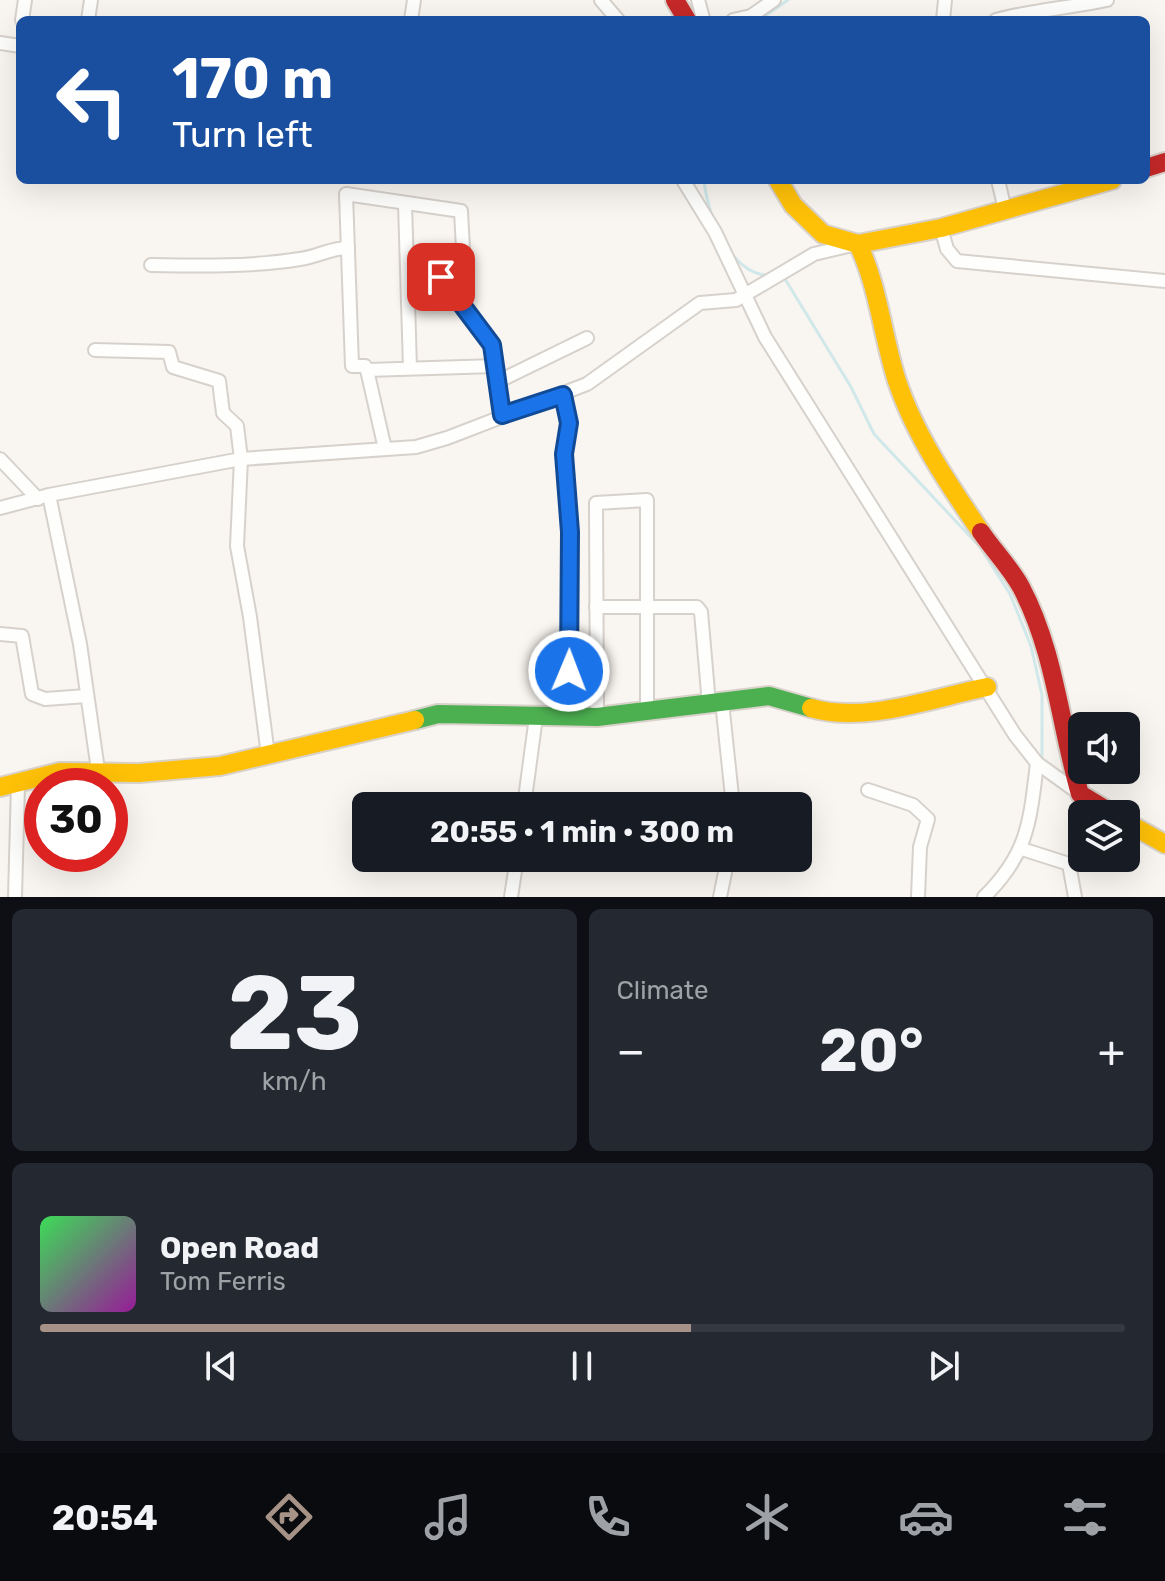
<!DOCTYPE html>
<html lang="en">
<head>
<meta charset="utf-8">
<style>
	:root { --surface:#171b24; --page:#242831; --text:#f1f3f6; --muted:#9ea1a6; --line:#363941; --accent:#a69286 }
	body { margin:0; font-family:Rubik,sans-serif; background:var(--page); color:var(--text); height:100vh; display:flex; flex-direction:column; font-size:30px; white-space:nowrap }
	* { box-sizing:border-box; margin:0 }
	p { font-size:26px; color:var(--muted) }
	.icon { flex:none; width:44px; height:44px; fill:none; stroke:currentColor; stroke-width:2; stroke-linecap:round; stroke-linejoin:round }
	.map { position:relative; height:897px; overflow:hidden }
	.sheet { display:flex; flex-direction:column; gap:12px; padding:12px; background:#0d0f14; flex:1 }
	.sheet>* { flex:none }
	.guide { position:absolute; left:16px; top:16px; width:1134px; height:168px; border-radius:12px; box-shadow:0 8px 32px #0002; background:#1a4fa0; color:#fff; overflow:hidden }
	.tools { position:absolute; left:1068px; top:712px; display:grid; gap:16px }
	.tools a { display:grid; place-items:center; width:72px; height:72px; border-radius:12px; background:var(--surface); box-shadow:0 8px 32px #0002; font-size:40px }
	.speed { position:absolute; left:24px; top:768px; display:flex; gap:16px; font-size:40px; font-weight:700; text-align:center }
	.speed>* { display:grid; place-content:center; width:104px; height:104px; border-radius:50%; background:var(--surface); box-shadow:0 8px 32px #0002; line-height:1 }
	.speed .limit { border:12px solid #d22; background:#fff; color:#111 }
	.pin { position:absolute; display:grid; place-items:center; width:68px; height:68px; color:#fff; margin:-34px; border-radius:16px; box-shadow:0 4px 12px #0006 }
	.me { position:absolute; width:88px; margin:-44px; rotate:1deg; stroke-linejoin:round; filter:drop-shadow(0 0 6px #0008) }
	.turn { display:flex; align-items:center; gap:28px; height:168px; padding:0 24px; font-size:36px }
	.turn .icon { width:104px; height:104px; stroke-width:2.5 }
	.turn b { display:block; font-size:56px; line-height:68px }
	.big { font-size:60px; font-weight:700; line-height:1.1 }
	.sheet .widget { flex:1; display:flex; flex-direction:column; justify-content:center; gap:12px; min-width:0; padding:0 28px; border-radius:12px; background:var(--page) }
	.sheet .dial { align-items:center; gap:0 }
	.dial b { font-size:104px; line-height:1 }
	.song { display:flex; align-items:center; gap:24px }
	.cover { width:96px; height:96px; border-radius:12px; background:linear-gradient(135deg,hsl(130 70% 55%),hsl(300 70% 35%)) }
	.played { height:8px; border-radius:4px; background:linear-gradient(90deg,var(--accent) 60%,var(--line) 60%) }
	.keys { display:flex; justify-content:space-around; direction:ltr }
	.heat { display:flex; justify-content:space-between; align-items:center; font-size:44px; direction:ltr }
	.sheet .tiles { flex:1; display:grid; gap:12px; grid-template-columns:1fr 1fr }
	.widget:last-child { grid-column:span 2 }
	.trip { position:absolute; left:352px; top:792px; width:460px; height:80px; border-radius:12px; background:var(--surface); box-shadow:0 8px 32px #0002; font-weight:700; line-height:80px; text-align:center }
	.tab-bar { display:flex; height:128px; justify-content:space-around; align-items:center; background:#090b0e; color:var(--muted) }
	.tab-bar .icon { width:56px; height:56px }
	.tab-bar .active { color:var(--accent) }
	.tab-bar b { font-size:36px; color:var(--text) }
	.map>svg:first-child { display:block }
	.lines { fill:none; stroke-linecap:round; stroke-linejoin:round }
	.stream { stroke:#d0e8ea; stroke-width:3 }
	.street-casing { stroke:#d7d1cb; stroke-width:16 }
	.fast-casing { stroke:#d9d2cb; stroke-width:22 }
	.slow-casing { stroke:#d9d2cb; stroke-width:22 }
	.jam-casing { stroke:#d9d2cb; stroke-width:22 }
	.street { stroke:#fefefd; stroke-width:12 }
	.fast { stroke:#4caf50; stroke-width:18 }
	.slow { stroke:#ffc107; stroke-width:18 }
	.jam { stroke:#c62828; stroke-width:18 }
	.route-casing { stroke:#114b97; stroke-width:20 }
	.route { stroke:#1a73e8; stroke-width:14 }
</style>
</head>
<body>
<div class="map">
<svg width="1165" height="897" viewBox="0 0 1165 897">
	<rect width="100%" height="100%" fill="#f9f5f0"/>
	<g class="lines">
		<g class="stream">
			<polyline points="759,20 788,0"/>
			<path d="M704 180C707 213 729 272 766 275"/>
			<polyline points="785,279 851,387 874,434 980,547 1010,594 1031,646 1042,695 1042,760"/>
			<polyline points="1028,847 1035,819"/>
			<polyline points="1002,886 1025,854"/>
		</g>
		<g class="street-casing">
			<g id="street">
				<polyline points="601,0 618,20"/>
				<polyline points="698,0 703,18"/>
				<polyline points="22,20 25,0"/>
				<polyline points="88,20 91,0"/>
				<polyline points="411,20 414,0"/>
				<polyline points="733,20 751,16 774,0"/>
				<polyline points="943,20 945,0"/>
				<path d="M996 20C1033 10 1069 8 1107 0"/>
				<polyline points="0,43 20,46"/>
				<polyline points="683,180 715,232 765,337 1015,735 1037,763 1080,794"/>
				<polyline points="998,180 1005,210"/>
				<polyline points="405,203 410,368"/>
				<polyline points="941,228 947,249 957,261 1165,281"/>
				<path d="M151 265C201 266 250 267 300 259 317 257 330 248 348 248"/>
				<polyline points="95,350 169,352 173,367 219,381 223,413 237,426 241,459 237,546 250,617 268,755"/>
				<polyline points="367,370 496,366"/>
				<polyline points="499,381 587,338"/>
				<polyline points="563,395 569,423 564,454 570,532 567,718"/>
				<polyline points="385,449 367,370 365,366 352,366 346,194 461,211 463,249 441,277 492,345 502,415"/>
				<polyline points="0,459 38,499"/>
				<polyline points="49,495 80,644 98,770"/>
				<polyline points="0,508 49,495 241,459 416,447 447,438 587,384 700,303 736,300 814,254 856,244"/>
				<polyline points="596,607 697,607 701,612 709,704"/>
				<polyline points="0,634 22,636 32,694 45,699 87,696"/>
				<polyline points="722,702 733,806"/>
				<polyline points="597,717 596,503 647,500 647,712"/>
				<polyline points="868,790 913,805 928,819 920,847 918,897"/>
				<polyline points="524,806 536,717"/>
				<polyline points="1022,849 1069,864 1075,897"/>
				<polyline points="15,897 18,785"/>
				<polyline points="511,897 517,858"/>
				<polyline points="720,897 728,858"/>
				<path d="M984 897C1028 854 1030 822 1037 763"/>
			</g>
		</g>
		<g class="fast-casing">
			<polyline id="fast" points="415,720 438,714 597,717 769,696 811,708"/>
		</g>
		<g class="slow-casing">
			<g id="slow">
				<polyline points="778,180 793,205 823,234 858,244 941,228 1112,180"/>
				<path d="M858 244C879 288 882 335 897 381 915 435 949 485 981 532"/>
				<path d="M811 708C865 724 933 698 987 687"/>
				<polyline points="0,787 60,772 139,773 220,766 415,720"/>
				<polyline points="1126,822 1165,844"/>
			</g>
		</g>
		<g class="jam-casing">
			<g id="jam">
				<polyline points="675,0 687,20"/>
				<polyline points="1146,168 1165,162"/>
				<path d="M981 532C994 551 1010 567 1021 587 1055 651 1060 725 1080 794L1113 814"/>
			</g>
		</g>
		<use href="#street" class="street"/>
		<use href="#fast" class="fast"/>
		<use href="#slow" class="slow"/>
		<use href="#jam" class="jam"/>
	</g>
	<g class="lines">
		<g class="route-casing">
			<polyline id="route" points="441,277 492,345 502,415 563,395 569,423 564,454 570,532 569,671"/>
		</g>
		<use href="#route" class="route"/>
	</g>
</svg>
<div class="tools">
<a><svg class="icon" aria-label="sound" viewBox="0 0 24 24"><path d="M4 9h4l5-4v14l-5-4H4zM17 9q2 3 0 6"/></svg></a>
<a><svg class="icon" aria-label="layers" viewBox="0 0 24 24"><path d="M12 4l9 5-9 5-9-5zM3 14l9 5 9-5"/></svg></a>
</div>
<div class="speed"><div class="limit">30</div></div>
<div class="pin" style="left:441px;top:277px;background:#d93025"><svg class="icon" aria-label="arrive" viewBox="0 0 24 24"><path d="M6 21V4h12l-3 4 3 4H6"/></svg></div>
<svg class="me" style="left:569px;top:671px" viewBox="-20 -20 40 40"><circle r="17" fill="#1a73e8" stroke="#fff" stroke-width="3"/><path d="M0-11L8 9 0 5-8 9z" fill="#fff"/></svg>
<div class="trip">20:55 · 1 min · 300 m</div>
<div class="guide">
<div class="turn"><svg class="icon" aria-label="left" viewBox="0 0 24 24"><path d="M17 20v-9H6M10 6l-5 5 5 5"/></svg><div><b>170 m</b>Turn left</div></div>
</div>
</div>
<section class="sheet">
<div class="tiles">
<div class="widget dial"><b>23</b><p>km/h</p></div>
<div class="widget"><p>Climate</p>
<div class="heat"><a>−</a><b class="big">20°</b><a>+</a></div>
</div>
<div class="widget">
<div class="song"><i class="cover"></i><div><b>Open Road</b><p>Tom Ferris</p></div></div>
<div class="played"></div>
<div class="keys"><svg class="icon" aria-label="previous" viewBox="0 0 24 24"><path d="M18 5L8 12l10 7zM5 5v14"/></svg><svg class="icon" aria-label="pause" viewBox="0 0 24 24"><path d="M8 5v14M16 5v14"/></svg><svg class="icon" aria-label="next" viewBox="0 0 24 24"><path d="M6 5l10 7-10 7zM19 5v14"/></svg></div>
</div>
</div>
</section>
<nav class="tab-bar">
<b>20:54</b>
<svg class="icon active" aria-label="directions" viewBox="0 0 24 24"><path d="M12 3l9 9-9 9-9-9zM9 14v-3h6M13 9l2 2-2 2"/></svg>
<svg class="icon" aria-label="music" viewBox="0 0 24 24"><path d="M9 18V5l10-2v13"/><circle cx="6" cy="18" r="3"/><circle cx="16" cy="16" r="3"/></svg>
<svg class="icon" aria-label="phone" viewBox="0 0 24 24"><path d="M5 4h4l2 5-3 2q2 4 5 5l2-3 5 2v4C11 20 4 13 5 4z"/></svg>
<svg class="icon" aria-label="climate" viewBox="0 0 24 24"><path d="M12 3v18M4 7l16 10M4 17L20 7"/></svg>
<svg class="icon" aria-label="car" viewBox="0 0 24 24"><path d="M5 17H2v-5l4-1 3-4h7l3 4 3 1v5h-3M9 17h6M6 11h13"/><circle cx="7" cy="17" r="2"/><circle cx="17" cy="17" r="2"/></svg>
<svg class="icon" aria-label="filters" viewBox="0 0 24 24"><path d="M4 7h16M4 17h16"/><circle cx="9" cy="7" r="2"/><circle cx="15" cy="17" r="2"/></svg>
</nav>
</body>
</html>
